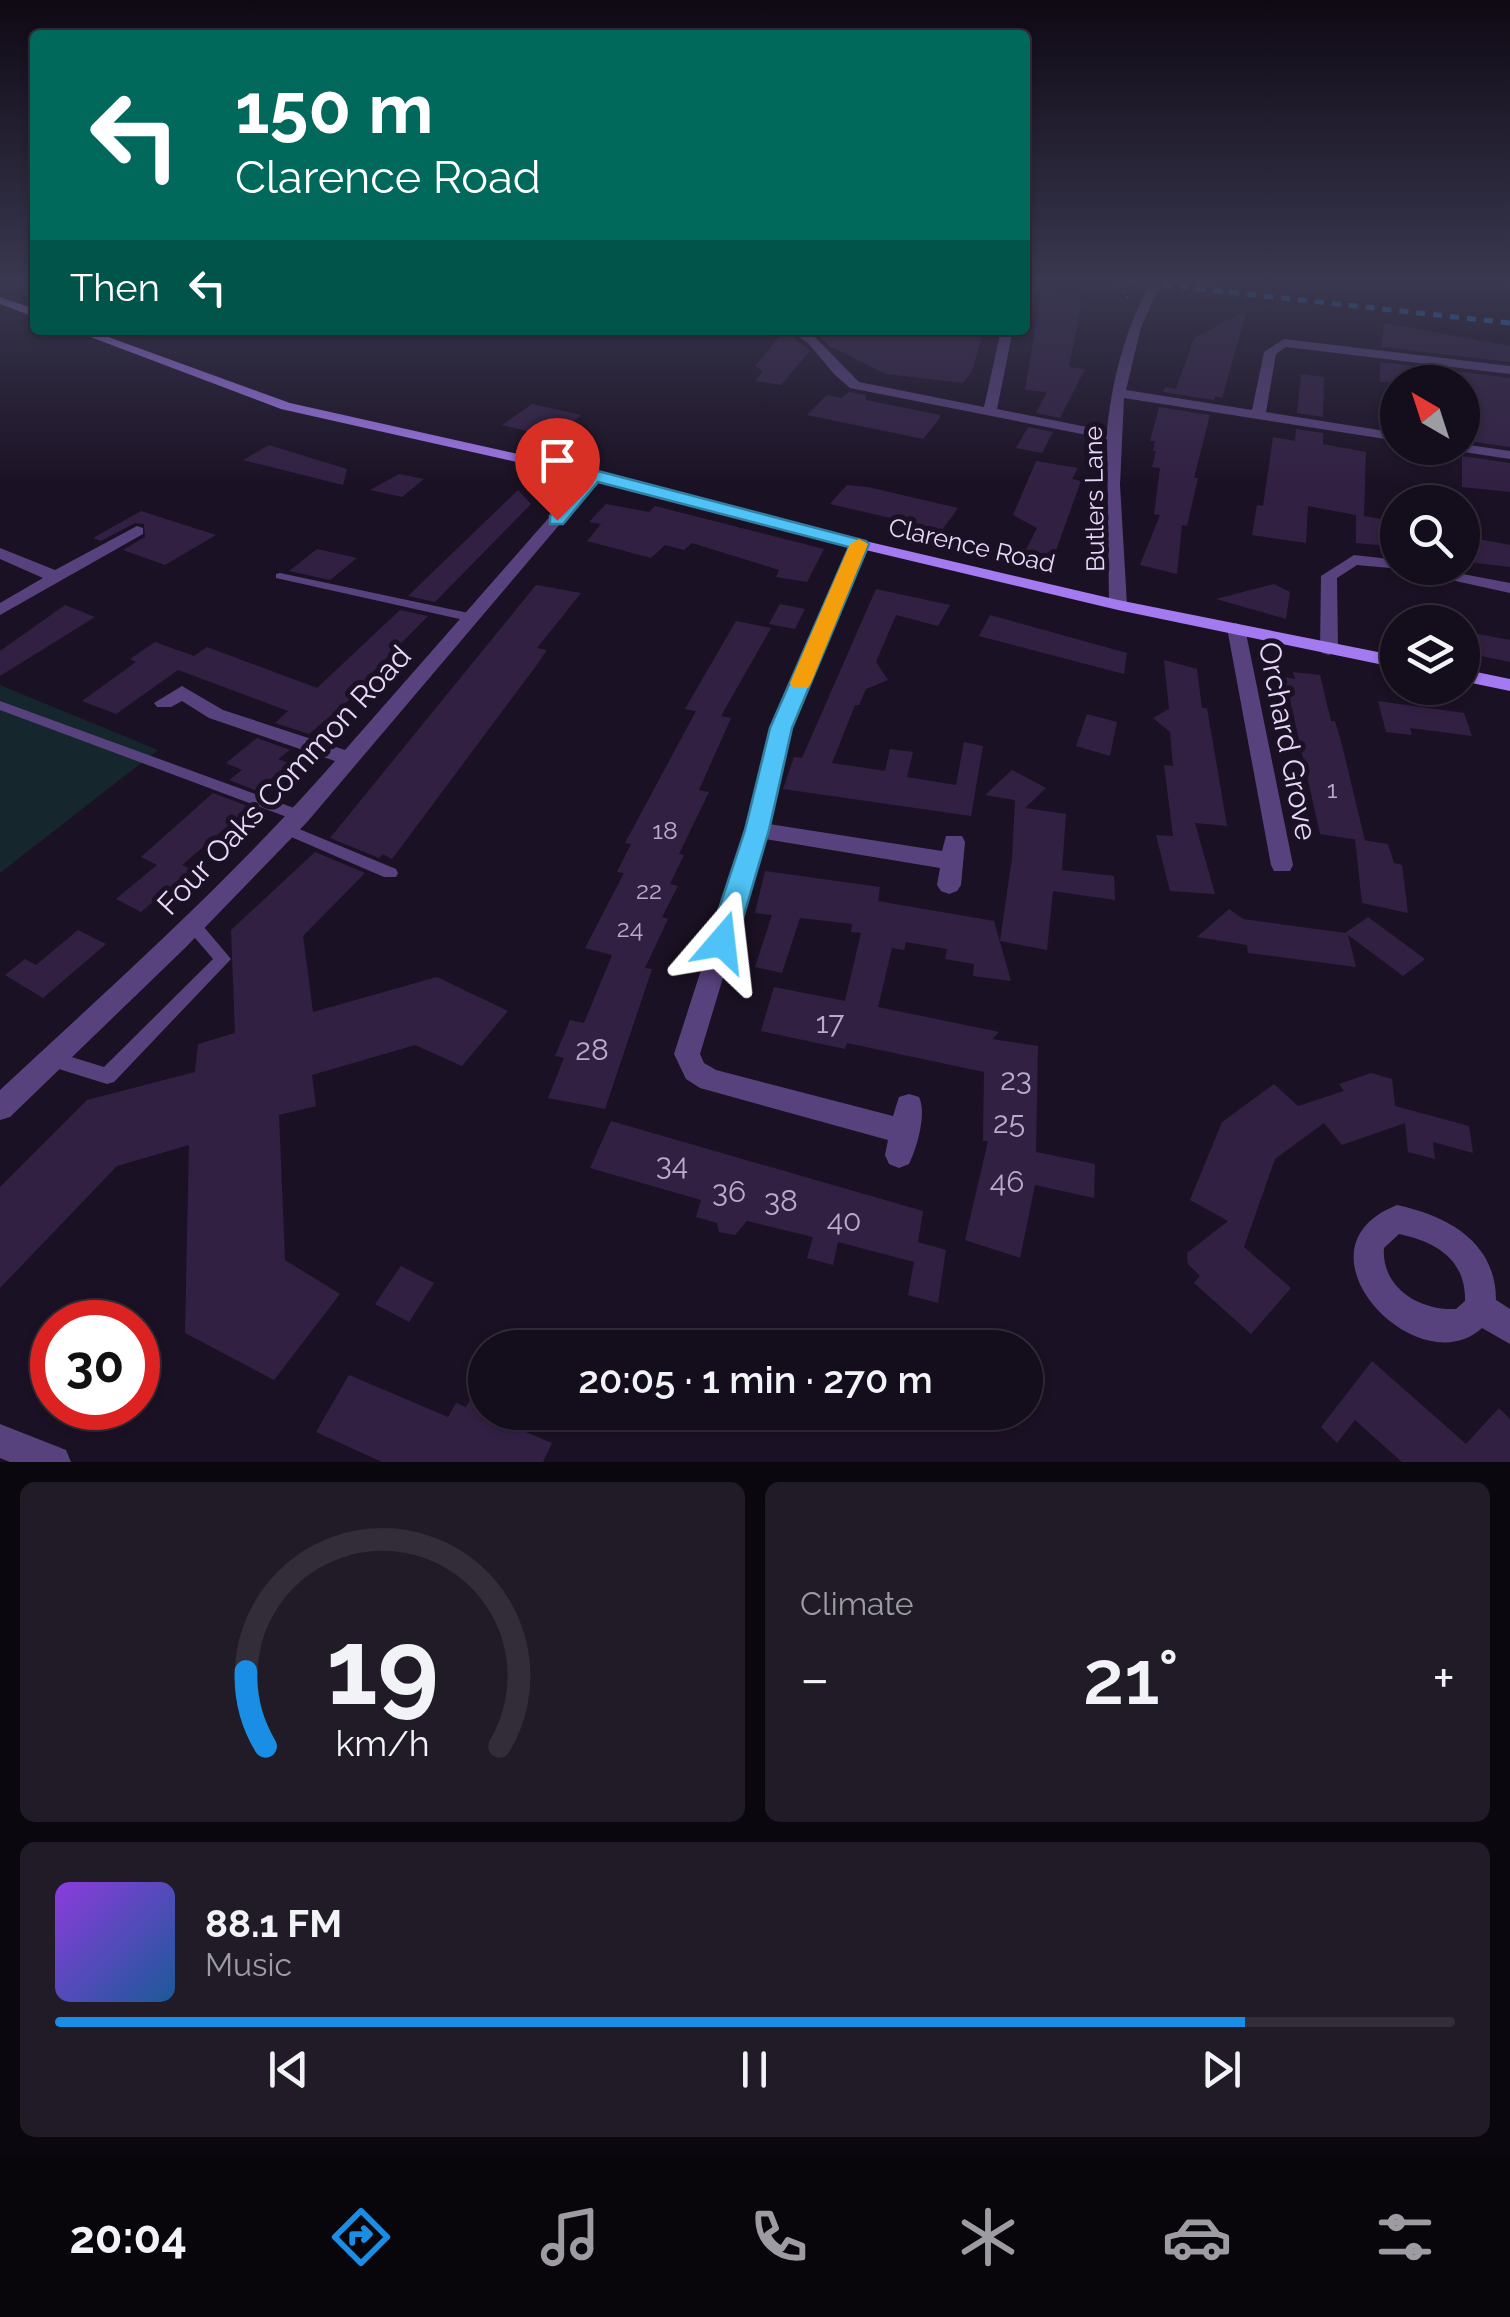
<!DOCTYPE html>
<html lang="en">
<head>
<meta charset="utf-8">
<style>
	:root { --surface:#140d1b; --page:#211b28; --text:#f1f3f6; --muted:#9d9ca3; --line:#332d3a; --accent:#1a8de5 }
	body { margin:0; font-family:Raleway,sans-serif; background:var(--page); color:var(--text); height:100vh; display:flex; flex-direction:column; font-size:38px; white-space:nowrap }
	* { box-sizing:border-box; margin:0 }
	p { font-size:32px; color:var(--muted) }
	.icon { flex:none; width:55px; height:55px; fill:none; stroke:currentColor; stroke-width:2; stroke-linecap:round; stroke-linejoin:round }
	.map { position:relative; height:1462px; overflow:hidden }
	.side { display:flex; flex-direction:column; gap:20px; padding:20px; background:#0b070f; flex:1 }
	.side>* { flex:none }
	.guide { position:absolute; left:30px; top:30px; width:1000px; height:305px; border-radius:10px; box-shadow:0 2px 8px #0004,0 0 0 2px var(--line); background:#00695c; color:#fff; overflow:hidden }
	.needle { width:65px; rotate:321deg }
	.tools { position:absolute; left:1380px; top:365px; display:grid; gap:20px }
	.tools a { display:grid; place-items:center; width:100px; height:100px; border-radius:50%; background:var(--surface); box-shadow:0 2px 8px #0004,0 0 0 2px var(--line); font-size:50px }
	.speed { position:absolute; left:30px; top:1300px; display:flex; gap:20px; font-size:50px; font-weight:700; text-align:center }
	.speed>* { display:grid; place-content:center; width:130px; height:130px; border-radius:50%; background:var(--surface); box-shadow:0 2px 8px #0004,0 0 0 2px var(--line); line-height:1 }
	.speed .limit { border:15px solid #d22; background:#fff; color:#111 }
	.pin { position:absolute; display:grid; place-items:center; width:85px; height:85px; color:#fff; margin:-102px -42px; border-radius:50% 50% 50% 0; rotate:-45deg; box-shadow:0 0 10px #0007 }
	.pin .icon { rotate:45deg }
	.me { position:absolute; width:110px; margin:-55px; rotate:17deg; stroke-linejoin:round; filter:drop-shadow(0 0 8px #0008) }
	.turn { display:flex; align-items:center; gap:35px; height:210px; padding:0 40px; font-size:45px }
	.turn .icon { width:130px; height:130px; stroke-width:2.5 }
	.turn b { display:block; font-size:70px; line-height:85px }
	.then { display:flex; align-items:center; height:95px; padding:0 40px; background:#0003; gap:20px; font-size:38px }
	.big { font-size:75px; font-weight:600; line-height:1.1 }
	.side .tile { flex:1; display:flex; flex-direction:column; justify-content:center; gap:15px; min-width:0; padding:0 35px; border-radius:15px; background:var(--page) }
	.side .dial { align-items:center; gap:0 }
	.dial svg { height:260px; overflow:visible; fill:none; stroke:var(--line); stroke-width:7; stroke-linecap:round; text-anchor:middle }
	.dial text { fill:var(--text); stroke:none }
	.song { display:flex; align-items:center; gap:30px }
	.cover { width:120px; height:120px; border-radius:15px; background:linear-gradient(135deg,hsl(270 70% 55%),hsl(210 70% 35%)) }
	.played { height:10px; border-radius:5px; background:linear-gradient(90deg,var(--accent) 85%,var(--line) 85%) }
	.keys { display:flex; justify-content:space-around; direction:ltr }
	.heat { display:flex; justify-content:space-between; align-items:center; font-size:55px; direction:ltr }
	.side .tiles { flex:1; display:grid; gap:20px; grid-template-columns:1fr 1fr }
	.tile:last-child { grid-column:span 2 }
	.trip { position:absolute; left:468px; top:1330px; width:575px; height:100px; border-radius:50px; background:var(--surface); box-shadow:0 2px 8px #0004,0 0 0 2px var(--line); font-weight:600; line-height:100px; text-align:center }
	.tab-bar { display:flex; height:160px; justify-content:space-around; align-items:center; background:#08050b; color:var(--muted) }
	.tab-bar .icon { width:70px; height:70px }
	.tab-bar .selected { color:var(--accent) }
	.tab-bar b { font-size:45px; color:var(--text) }
	.map>svg:first-child { display:block }
	.green { fill:#15262d }
	.building { fill:#322043 }
	.lines { fill:none; stroke-linecap:round; stroke-linejoin:round }
	.path { stroke:#3d8daa; stroke-width:2.5; stroke-dasharray:2.5 5; stroke-linecap:butt }
	.lane { fill:#58427e; fill-rule:evenodd }
	.street { fill:#58427e; fill-rule:evenodd }
	.secondary { fill:#a47af0; fill-rule:evenodd }
	.rail { stroke:#1a8de5; stroke-width:5; stroke-dasharray:9 8; stroke-linecap:butt }
	.street-bridge { stroke:#58427e; stroke-width:12 }
	.route { fill:#4fc3f7; stroke:#337fa1; stroke-width:2.5 }
	.slow { fill:#f59e0b }
	.labels { text-anchor:middle; dominant-baseline:central; stroke-width:10; stroke-linejoin:round; paint-order:stroke }
	.far-street-label { font-size:25px; fill:#e8d9fb; stroke:#1b1124 }
	.number-label { font-size:25px; fill:#baabcd }
	.street-label { font-size:30px; fill:#e8d9fb; stroke:#1b1124 }
	.near-number-label { font-size:30px; fill:#baabcd }
</style>
</head>
<body>
<div class="map">
<svg width="1510" height="1462" viewBox="0 0 1510 1462">
	<rect width="100%" height="100%" fill="#1b1124"/>
	<polygon class="green" points="0,685 158,750 0,873"/>
	<g class="building">
		<polygon points="1042,288 1070,293 1082,300 1069,367 1085,369 1060,418 1036,413 1047,392 1025,390"/>
		<polygon points="1247,310 1222,398 1215,396 1214,400 1163,392 1165,387 1176,389 1194,338"/>
		<polygon points="1384,323 1510,346 1510,362 1381,347"/>
		<polygon points="785,330 810,351 781,385 755,381 763,371 755,366"/>
		<polygon points="813,330 978,330 977,335 982,336 972,371 963,383 886,374 829,346"/>
		<polygon points="1380,362 1510,378 1510,447 1462,440 1462,382 1380,382"/>
		<polygon points="1301,374 1324,377 1323,417 1297,413"/>
		<polygon points="849,392 866,395 866,400 940,415 939,419 923,439 807,415 827,395 841,398"/>
		<polygon points="532,404 581,415 552,437 502,425"/>
		<polygon points="1159,407 1210,415 1194,478 1198,478 1187,526 1182,525 1177,574 1140,565 1160,515 1154,514 1160,468 1152,467 1156,451 1153,451 1155,441 1150,441"/>
		<polygon points="1028,427 1053,432 1042,453 1016,448"/>
		<polygon points="1296,429 1323,433 1323,444 1366,452 1364,516 1398,522 1398,547 1356,543 1356,515 1308,506 1306,543 1252,535 1257,505 1263,506 1273,437 1295,441"/>
		<polygon points="269,445 347,469 343,485 243,460"/>
		<polygon points="1462,456 1510,463 1510,492 1462,487"/>
		<polygon points="1036,461 1078,468 1072,479 1081,481 1054,556 1026,550 1037,528 1013,515"/>
		<polygon points="399,474 424,479 402,497 370,490"/>
		<polygon points="847,485 868,487 958,508 942,530 830,504"/>
		<polygon points="518,490 531,504 435,602 408,596"/>
		<polygon points="606,504 649,512 655,506 824,549 807,582 776,577 779,570 692,543 684,550 665,545 651,558 587,541 601,524 589,522"/>
		<polygon points="141,511 216,535 165,565 123,550 145,537 144,524 135,523 101,541 93,538"/>
		<polygon points="1468,537 1510,545 1510,567 1469,562"/>
		<polygon points="317,549 357,558 330,580 289,571"/>
		<polygon points="1274,584 1290,592 1286,619 1216,599"/>
		<polygon points="536,585 581,593 537,648 547,650 536,666 392,859 383,854 379,858 330,838"/>
		<polygon points="876,589 950,605 938,626 896,615 876,662 888,680 866,689 859,705 855,705 832,763 885,771 890,749 913,752 907,777 956,785 964,742 983,746 971,816 783,789 794,757 802,758"/>
		<polygon points="780,604 805,609 795,629 769,624"/>
		<polygon points="65,605 95,617 0,676 0,651"/>
		<polygon points="400,610 428,616 369,676 375,678 309,734 275,723 288,711 178,670 116,714 82,701 136,662 130,659 155,642 194,656 207,647 317,688"/>
		<polygon points="990,615 1127,653 1124,674 979,636"/>
		<polygon points="736,621 771,628 721,716 731,718 699,790 709,792 679,854 684,855 670,884 678,886 662,917 668,919 645,968 652,969 605,1109 548,1098 564,1058 555,1056 570,1020 584,1023 612,955 585,948 624,873 617,872 631,844 625,843 696,711 685,709"/>
		<polygon points="1462,631 1510,640 1510,662 1462,652"/>
		<polygon points="1164,660 1197,669 1202,708 1207,708 1227,826 1195,823 1215,894 1170,891 1156,835 1173,836 1164,765 1173,766 1170,732 1153,718 1169,709"/>
		<polygon points="1293,672 1320,675 1331,721 1335,721 1342,745 1365,841 1320,834 1285,677 1295,679"/>
		<polygon points="1378,701 1464,713 1472,736 1410,728 1412,735 1386,732"/>
		<polygon points="1087,714 1117,722 1110,756 1076,746"/>
		<polygon points="257,738 290,750 278,759 289,763 257,791 229,780 242,770 226,763"/>
		<polygon points="1012,770 1046,788 1025,808 1066,814 1062,870 1114,876 1115,900 1053,891 1047,950 1000,941 1012,858 1015,800 985,795"/>
		<polygon points="213,793 250,807 182,865 191,869 141,912 116,899 157,865 141,857"/>
		<polygon points="1355,839 1388,844 1394,863 1402,865 1408,913 1362,903"/>
		<polygon points="315,852 365,873 303,936 313,1012 437,977 508,1011 462,1066 415,1045 312,1075 316,1106 279,1115 285,1260 340,1294 274,1380 185,1333 189,1145 117,1166 0,1288 0,1187 87,1100 195,1072 198,1044 235,1033 231,930"/>
		<polygon points="765,871 880,887 878,901 994,921 1011,981 973,976 974,964 945,959 947,949 906,942 904,950 892,948 878,1007 999,1032 992,1039 1038,1046 1036,1152 1095,1164 1094,1198 1035,1185 1020,1258 965,1240 988,1141 983,1141 984,1072 847,1043 845,1049 761,1031 774,987 845,1001 861,933 851,932 852,924 800,918 782,973 755,967 772,915 755,913"/>
		<polygon points="1229,909 1243,919 1345,933 1368,917 1425,959 1403,976 1348,935 1356,967 1248,953 1247,945 1197,937"/>
		<polygon points="78,930 106,944 43,998 5,975 25,959 36,965"/>
		<polygon points="1371,1073 1392,1079 1395,1106 1469,1126 1473,1153 1433,1142 1435,1159 1408,1152 1405,1123 1342,1145 1324,1123 1275,1159 1244,1247 1291,1288 1251,1334 1194,1283 1200,1276 1188,1264 1187,1253 1228,1221 1190,1200 1222,1122 1274,1084 1298,1106 1344,1091 1339,1084"/>
		<polygon points="611,1121 923,1211 918,1242 946,1250 938,1303 908,1295 914,1262 838,1242 833,1265 807,1258 813,1237 747,1221 735,1235 719,1232 717,1223 696,1217 701,1200 590,1168"/>
		<polygon points="401,1266 434,1283 409,1322 375,1304"/>
		<polygon points="1372,1361 1466,1444 1499,1408 1510,1419 1510,1462 1402,1462 1355,1420 1337,1443 1321,1427"/>
		<polygon points="485,1373 485,1412 505,1412 500,1421 552,1443 543,1462 382,1462 316,1432 349,1375 448,1417 456,1403 466,1407"/>
	</g>
	<g class="lines">
		<polyline class="path" points="1120,283 1128,298"/>
		<g class="lane">
			<polygon points="280,573 473,614 479,618 473,622 276,578 276,574"/>
			<polygon points="0,701 305,812 307,816 305,820 295,820 0,710"/>
			<polygon points="287,824 396,869 398,873 396,877 384,877 282,833 279,829 282,825"/>
			<polygon points="192,919 198,920 231,959 114,1082 107,1084 46,1065 43,1059 46,1053 52,1051 104,1067 213,959 184,925 186,920"/>
		</g>
		<g class="street">
			<path d="M1152 287 1158 290 1141 327 1126 390 1252 410 1264 352 1284 339 1510 366V374L1286 347 1276 354 1266 412 1398 433V441L1124 398 1120 485 1127 605 1118 610 1109 605 1107 439 850 388 834 374 809 344 789 330 810 332 859 382 984 407 1001 330H1013L997 409 1107 431C1112 380 1124 336 1146 290Z"/>
			<polygon points="1462,444 1510,451 1510,459 1457,451 1455,448 1462,448"/>
			<path d="M594 471 599 472V478L308 821 185 948 10 1117 0 1120V1090C114 984 232 879 335 761L209 718 182 701 171 707H157L154 703 182 686 223 710 345 750 589 472Z"/>
			<polygon points="137,526 143,528 143,534 0,615 0,603 43,578 0,559 0,548 55,570"/>
			<path d="M859 539 867 544 791 728 769 824 942 851 946 836H962L965 842 961 885 957 891 949 894 941 891 937 885 940 868 765 839 700 1054 704 1063 716 1070 893 1116 899 1097 909 1094 919 1097C927 1114 917 1147 909 1164L899 1168 889 1164 885 1155 888 1140 700 1088 686 1079 674 1054 746 830 771 728 851 544Z"/>
			<polygon points="1354,555 1398,560 1398,568 1431,568 1510,583 1510,593 1401,569 1357,565 1337,578 1338,649 1329,655 1322,653 1320,649 1321,576"/>
			<polygon points="1236,623 1245,628 1293,865 1290,871 1274,871 1271,865 1227,628"/>
			<path d="M1397 1205C1448 1216 1496 1242 1496 1300L1510 1309V1344L1482 1328C1418 1387 1285 1249 1397 1205ZM1399 1234C1437 1242 1466 1260 1465 1301L1456 1309C1420 1311 1381 1288 1384 1248Z"/>
			<polygon points="0,1424 66,1450 71,1462 10,1462 0,1458"/>
		</g>
		<g class="secondary">
			<polygon points="0,297 35,309 35,317 0,304"/>
			<polygon points="72,330 89,330 290,403 594,471 861,540 1118,600 1398,656 1398,668 1118,610 853,547 592,479 281,409"/>
			<polygon points="1462,669 1510,679 1510,691 1462,681"/>
		</g>
		<polyline class="rail" points="1129,281 1510,323"/>
		<polyline class="street-bridge" points="1152,290 1159,281"/>
	</g>
	<linearGradient id="sky" x2="0" y2="1"><stop stop-color="#0f0914"/><stop offset="0.58" stop-color="#393850"/><stop offset="1" stop-color="#393850" stop-opacity="0"/></linearGradient>
	<rect width="1510" height="485" fill="url(#sky)"/>
	<polygon class="route" points="594,470 866,541 869,544 792,728 769,830 736,942 732,950 722,953 712,950 708,942 745,830 770,728 849,547 598,482 563,524 550,524 550,516 588,472"/>
	<polygon class="slow" points="859,539 868,544 811,683 808,688 793,688 790,683 850,544"/>
	<g class="labels">
		<g class="far-street-label">
			<text transform="translate(1094 499) rotate(-91)">Butlers Lane</text>
			<text transform="translate(972 545) rotate(13)">Clarence Road</text>
		</g>
		<g class="number-label">
			<text x="1332" y="789">1</text>
			<text x="665" y="830">18</text>
			<text x="649" y="890">22</text>
			<text x="630" y="928">24</text>
		</g>
		<g class="street-label">
			<text transform="translate(1288 741) rotate(79)">Orchard Grove</text>
			<text transform="translate(284 780) rotate(-47)">Four Oaks Common Road</text>
		</g>
		<g class="near-number-label">
			<text x="830" y="1022">17</text>
			<text x="592" y="1049">28</text>
			<text x="1016" y="1079">23</text>
			<text x="1009" y="1122">25</text>
			<text x="672" y="1164">34</text>
			<text x="1007" y="1181">46</text>
			<text x="729" y="1191">36</text>
			<text x="781" y="1200">38</text>
			<text x="844" y="1220">40</text>
		</g>
	</g>
</svg>
<div class="tools">
<a><svg class="needle" viewBox="-14 -14 28 28"><path d="M0-13l5 13h-10z" fill="#e53935"/><path d="M0 13l5-13h-10z" fill="#9d9ca3"/></svg></a>
<a><svg class="icon" aria-label="search" viewBox="0 0 24 24"><circle cx="10" cy="10" r="6"/><path d="M15 15l6 6"/></svg></a>
<a><svg class="icon" aria-label="layers" viewBox="0 0 24 24"><path d="M12 4l9 5-9 5-9-5zM3 14l9 5 9-5"/></svg></a>
</div>
<div class="speed"><div class="limit">30</div></div>
<div class="pin" style="left:557px;top:520px;background:#d93025"><svg class="icon" aria-label="arrive" viewBox="0 0 24 24"><path d="M6 21V4h12l-3 4 3 4H6"/></svg></div>
<svg class="me" style="left:722px;top:942px" viewBox="-20 -20 40 40"><path d="M0-17L14 15 0 8-14 15z" fill="#4fc3f7" stroke="#fff" stroke-width="4"/></svg>
<div class="trip">20:05 · 1 min · 270 m</div>
<div class="guide">
<div class="turn"><svg class="icon" aria-label="left" viewBox="0 0 24 24"><path d="M17 20v-9H6M10 6l-5 5 5 5"/></svg><div><b>150 m</b>Clarence Road</div></div>
<div class="then">Then<svg class="icon" aria-label="left" viewBox="0 0 24 24"><path d="M17 20v-9H6M10 6l-5 5 5 5"/></svg></div>
</div>
</div>
<section class="side">
<div class="tiles">
<div class="tile dial"><svg viewBox="0 0 100 80">
<path d="M14 69A42 42 0 1 1 86 69"/>
<path d="M14 69A42 42 0 0 1 8 46" stroke="#1a8de5"/>
<text x="50" y="56" font-size="32" font-weight="700">19</text>
<text x="50" y="72" font-size="11">km/h</text>
</svg></div>
<div class="tile"><p>Climate</p>
<div class="heat"><a>−</a><b class="big">21°</b><a>+</a></div>
</div>
<div class="tile">
<div class="song"><i class="cover"></i><div><b>88.1 FM</b><p>Music</p></div></div>
<div class="played"></div>
<div class="keys"><svg class="icon" aria-label="previous" viewBox="0 0 24 24"><path d="M18 5L8 12l10 7zM5 5v14"/></svg><svg class="icon" aria-label="pause" viewBox="0 0 24 24"><path d="M8 5v14M16 5v14"/></svg><svg class="icon" aria-label="next" viewBox="0 0 24 24"><path d="M6 5l10 7-10 7zM19 5v14"/></svg></div>
</div>
</div>
</section>
<nav class="tab-bar">
<b>20:04</b>
<svg class="icon selected" aria-label="directions" viewBox="0 0 24 24"><path d="M12 3l9 9-9 9-9-9zM9 14v-3h6M13 9l2 2-2 2"/></svg>
<svg class="icon" aria-label="music" viewBox="0 0 24 24"><path d="M9 18V5l10-2v13"/><circle cx="6" cy="18" r="3"/><circle cx="16" cy="16" r="3"/></svg>
<svg class="icon" aria-label="phone" viewBox="0 0 24 24"><path d="M5 4h4l2 5-3 2q2 4 5 5l2-3 5 2v4C11 20 4 13 5 4z"/></svg>
<svg class="icon" aria-label="climate" viewBox="0 0 24 24"><path d="M12 3v18M4 7l16 10M4 17L20 7"/></svg>
<svg class="icon" aria-label="car" viewBox="0 0 24 24"><path d="M5 17H2v-5l4-1 3-4h7l3 4 3 1v5h-3M9 17h6M6 11h13"/><circle cx="7" cy="17" r="2"/><circle cx="17" cy="17" r="2"/></svg>
<svg class="icon" aria-label="filters" viewBox="0 0 24 24"><path d="M4 7h16M4 17h16"/><circle cx="9" cy="7" r="2"/><circle cx="15" cy="17" r="2"/></svg>
</nav>
</body>
</html>
